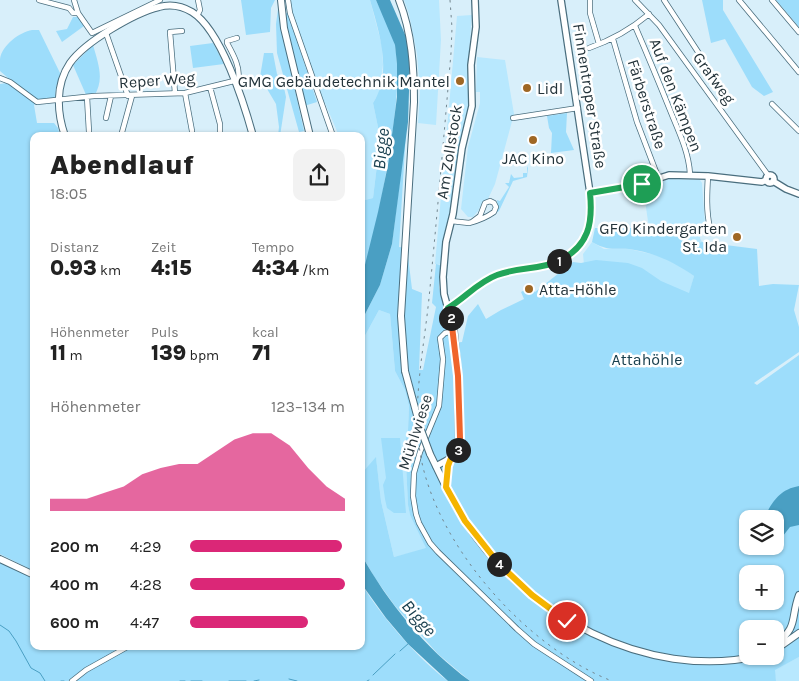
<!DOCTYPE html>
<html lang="de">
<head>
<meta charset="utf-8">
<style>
  :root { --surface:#fff; --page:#f2f2f2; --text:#222; --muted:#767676; --accent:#db2777 }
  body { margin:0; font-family:Karla,sans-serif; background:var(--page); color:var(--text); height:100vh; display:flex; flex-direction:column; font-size:19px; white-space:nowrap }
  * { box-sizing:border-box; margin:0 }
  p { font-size:16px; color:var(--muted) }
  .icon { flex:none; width:28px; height:28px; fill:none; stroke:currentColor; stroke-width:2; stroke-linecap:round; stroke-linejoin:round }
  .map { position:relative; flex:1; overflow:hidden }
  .drawer { position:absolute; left:30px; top:132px; width:335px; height:518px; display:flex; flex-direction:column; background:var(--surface); border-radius:10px; box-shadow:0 1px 4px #0004 }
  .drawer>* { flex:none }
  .fabs { position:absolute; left:739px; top:510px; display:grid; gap:10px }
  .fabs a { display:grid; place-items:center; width:45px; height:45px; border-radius:10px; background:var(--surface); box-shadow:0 1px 4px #0004; font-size:25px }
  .pin { position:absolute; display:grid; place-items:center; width:42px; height:42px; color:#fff; margin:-21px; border:2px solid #fff; border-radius:50%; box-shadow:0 1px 5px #0007 }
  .km { position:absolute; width:25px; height:25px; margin:-12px; border-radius:50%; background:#222; color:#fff; font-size:14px; line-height:25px; text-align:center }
  .round { display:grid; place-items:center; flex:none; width:52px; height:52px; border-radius:10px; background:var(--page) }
  .summary { display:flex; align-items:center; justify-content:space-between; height:85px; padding:0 20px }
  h1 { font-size:28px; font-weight:800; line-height:38px }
  .figures { display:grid; grid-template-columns:repeat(3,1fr); gap:8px; height:85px; padding:5px 20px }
  .figures div { display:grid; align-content:center }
  .figures b { font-size:21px; font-weight:800 }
  .figures small { font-size:14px; font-weight:400 }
  .figures p { font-size:14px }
  .chart { height:140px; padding:10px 20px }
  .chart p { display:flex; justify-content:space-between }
  .chart svg { width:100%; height:90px; margin-top:5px; fill:var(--accent); opacity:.7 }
  ul { padding:0 20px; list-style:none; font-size:16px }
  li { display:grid; grid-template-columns:80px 60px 1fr; align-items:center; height:38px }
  li i { height:12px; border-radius:6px; background:var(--accent) }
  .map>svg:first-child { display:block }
  .built { fill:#b8e8fe }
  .green { fill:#9dddfb; fill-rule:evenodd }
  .water { fill:#4a9fc3 }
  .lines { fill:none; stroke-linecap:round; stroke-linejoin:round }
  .stream { stroke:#4a9fc3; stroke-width:1 }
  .minor-casing { stroke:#4a6e7e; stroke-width:6 }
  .tertiary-casing { stroke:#4a6e7e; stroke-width:8 }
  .secondary-casing { stroke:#4a6e7e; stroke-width:8 }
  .minor { stroke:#fff; stroke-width:4.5 }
  .tertiary { stroke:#fff; stroke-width:5.5 }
  .secondary { stroke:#fff; stroke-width:6 }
  .rail { stroke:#73868f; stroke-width:1; stroke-dasharray:2.5 5; stroke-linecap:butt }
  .secondary-bridge-casing { stroke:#4a6e7e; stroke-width:8; stroke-linecap:butt }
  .secondary-bridge { stroke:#fff; stroke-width:6 }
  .split-1-casing { stroke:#fff; stroke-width:10 }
  .split-2-casing { stroke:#fff; stroke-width:10 }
  .split-3-casing { stroke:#fff; stroke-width:10 }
  .split-4-casing { stroke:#fff; stroke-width:10 }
  .split-5-casing { stroke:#fff; stroke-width:10 }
  .split-1 { stroke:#22a559; stroke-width:6 }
  .split-2 { stroke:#22a559; stroke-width:6 }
  .split-3 { stroke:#f0652b; stroke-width:6 }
  .split-4 { stroke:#f5b400; stroke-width:6 }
  .split-5 { stroke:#f5b400; stroke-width:6 }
  .poi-dot { fill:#9f6724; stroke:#fff; stroke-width:2 }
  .labels { text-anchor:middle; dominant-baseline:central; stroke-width:5; stroke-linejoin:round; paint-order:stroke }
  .street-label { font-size:16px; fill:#24343b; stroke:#fff }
  .poi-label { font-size:16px; fill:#24343b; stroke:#fff; text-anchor:end }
  .park-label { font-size:16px; fill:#19404f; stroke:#fff }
  .water-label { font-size:18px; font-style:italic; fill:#1a4050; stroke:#fff }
</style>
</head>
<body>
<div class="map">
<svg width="799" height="681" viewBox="0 0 799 681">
  <rect width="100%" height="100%" fill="#d8effa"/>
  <path class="built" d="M288 0H370L382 46 383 65 379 93 373 103 379 132V149L373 198 365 200 361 191V136H339L325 103 320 101 306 62Z
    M404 0H439L441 40 436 125 418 123 420 92 417 54 409 14Z
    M472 15 468 68 469 109 459 149 452 202 444 239 441 264H435L457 16Z
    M477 57 505 60 514 114 495 184 488 199 483 202 478 211 473 217H468L461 209 468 147 480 103V92H476Z
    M670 179 700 180 702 183 705 225 700 238 702 242 693 244 686 242 680 237 650 235 643 187Z
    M592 242 604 249H629L660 256 680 266 694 276 689 295 584 265 583 254Z
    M379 310 390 314 395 371 405 390 409 406 408 430 405 443 408 504 410 515 427 549 394 557 381 501 376 458 361 474V343Z
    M799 657V681H776L774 670Z"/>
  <path class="green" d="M241 0H275L271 8 270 32 246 35Z
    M370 0H376C382 14 392 30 395 45 400 76 396 106 392 136 385 185 375 234 361 281V231L364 214 361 207V191L365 200 373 198 379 149V132L373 103C393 73 379 32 370 0Z
    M702 0H723V10L773 92 764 96 752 87 725 39 711 43Z
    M776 0H799V27Z
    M279 8 281 27 304 131 299 132 277 53 276 24 278 9Z
    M285 13H288L317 102 304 106 287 28Z
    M73 17H78L84 26 62 42 56 31 67 29Z
    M32 30H39L61 75 56 87 55 100H39L34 105 37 123H54L58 128 60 136H34V571L0 554V84L7 83 8 78 0 71C0 67 0 63 0 59 2 45 20 32 32 30Z
    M213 43 224 64 193 68 190 46Z
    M93 45C98 63 105 79 94 96L87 97 73 65Z
    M264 53H273L277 74 283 83 286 97 280 136H278L279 127 276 104 260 77Z
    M567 113 566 132 574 150 551 153 552 133 549 128 547 116Z
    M406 131 399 247 407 248 412 289 422 293 419 370H423L436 307 432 303 436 264 441 265 439 287 448 323 451 343 462 342 468 316 478 304 486 319 501 310 524 299 521 292 530 287 535 292 573 262 581 263 596 260 628 263 642 268 661 281 689 293 694 276C674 262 653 252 629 249 612 248 608 251 592 242L595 228H641L650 235 680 237 686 242 693 244 702 242 757 249 759 286 773 284 799 285 794 310 799 327V352L754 383 757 385 799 355V657L775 670 776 681H470L438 654 395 606 375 578 361 554V474L376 457 381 501 394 557 426 548 410 515 408 505 405 443 408 430 409 406 405 390 395 371 390 314 379 310 361 343V322L380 285 392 244ZM748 519H775V546H748ZM748 574H775V601H748ZM748 629H775V656H748Z
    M527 166 528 168 527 177 513 181 499 211 493 215 498 209 497 200 500 201 509 187 505 183H509L511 174 514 178 523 177V173H527Z
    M381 438H400L406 513H394L387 508 385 499 383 485 386 478Z
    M0 562 34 579V646H361V583C380 615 418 659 448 681H0Z"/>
  <path class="water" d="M376 0H390L407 39 410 61 408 122 392 244 380 285 361 322V281L378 212 388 165 397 97V64L395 45Z
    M799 486V525L790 527 775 546V519H763C773 502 778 490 799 486Z
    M361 554C388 603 425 648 470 681H448L408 644 386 618 363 586 361 583Z"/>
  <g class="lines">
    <path class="stream" d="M0 625 9 631 16 641 31 668 40 673 45 681
      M400 651 409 643
      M373 675 395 654
      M289 679 297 681
      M61 681H64
      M180 681H185
      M191 681H202
      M229 681H246
      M254 681 259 680
      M367 681 369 680"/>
    <g class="minor-casing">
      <path id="minor" d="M39 0 69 8 73 13H78
        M74 0 78 13 92 33 160 0
        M288 0 290 13 333 136
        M590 0V13L599 44
        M635 0 659 25 768 175
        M664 0 702 58
        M739 0 799 72
        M772 0 799 32
        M197 16 200 10 198 0
        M635 26C648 56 660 85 672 115 680 134 689 154 690 174
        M106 33 128 96
        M613 39 637 122 658 177
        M589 48C612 40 630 30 649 14
        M0 78 10 82 37 102 94 96 185 93 238 80C241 68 233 54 227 43V41L237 38
        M210 87 220 124V136
        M175 93 170 32 182 31
        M185 93 192 131
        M87 97 89 132
        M772 104 799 131
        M106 118 111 96
        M513 118 578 108
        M121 136 132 96
        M708 176C707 193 706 211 710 228
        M451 221 469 223C477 221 487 217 494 212L496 207 494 203 490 201 485 203 480 216 472 222
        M448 308C465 298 477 283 496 275 508 270 521 270 534 268 579 260 594 237 590 193
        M454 331 445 333 440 338 443 359 439 406 420 452 414 473 413 496 416 514 419 523 430 543 438 552 517 629 534 644 591 681
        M72 681 86 670 129 646"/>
    </g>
    <g class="tertiary-casing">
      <path id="tertiary" d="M561 0 590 193 641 184 669 175 708 176 762 182 766 180
        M766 179a4 4 0 1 1 8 0a4 4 0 1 1-8 0Z
        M773 181 786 189 799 194
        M436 466C447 460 457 457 459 444L458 376 454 331 444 294 443 277 446 242 453 214 462 148 472 106 471 65 476 27 475 0
        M446 487V474L451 458"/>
    </g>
    <g class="secondary-casing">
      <path id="secondary" d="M281 0 284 28 310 136
        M399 0C412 33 414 67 414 102L401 316 405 371
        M65 136C57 113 55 85 70 63 85 42 134 13 159 7 170 4 182 6 192 12 221 30 244 103 253 136
        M430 454C441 476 451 500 465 521 526 615 645 681 759 656
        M0 559 34 575
        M775 644C799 627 790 619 799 595
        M775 650 799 633"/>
    </g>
    <use href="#minor" class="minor"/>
    <use href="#tertiary" class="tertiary"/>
    <use href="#secondary" class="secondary"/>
    <path class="rail" d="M450 0 452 28 451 53C444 135 437 217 429 298 424 348 412 403 420 452 434 544 527 648 612 681"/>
    <g class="secondary-bridge-casing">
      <path id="secondary-bridge" d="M405 371 421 430 430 454"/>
    </g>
    <use href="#secondary-bridge" class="secondary-bridge"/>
  </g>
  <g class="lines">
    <g class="split-1-casing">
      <path id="split-1" d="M559 261C589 246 593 223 590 193L642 184"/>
    </g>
    <g class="split-2-casing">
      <path id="split-2" d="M451 318 448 308C465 298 478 282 497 275 517 267 540 270 559 261"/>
    </g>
    <g class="split-3-casing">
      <path id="split-3" d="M451 318 458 376 460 438 458 450"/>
    </g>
    <g class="split-4-casing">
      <path id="split-4" d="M458 450 451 458 448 466 446 487 465 521 499 564"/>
    </g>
    <g class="split-5-casing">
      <path id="split-5" d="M499 564 532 595 567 621"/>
    </g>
    <use href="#split-1" class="split-1"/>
    <use href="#split-2" class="split-2"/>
    <use href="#split-3" class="split-3"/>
    <use href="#split-4" class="split-4"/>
    <use href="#split-5" class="split-5"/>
  </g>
  <g class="poi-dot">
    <circle cx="460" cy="81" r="5"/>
    <circle cx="527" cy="88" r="5"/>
    <circle cx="533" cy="140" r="5"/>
    <circle cx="737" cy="237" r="5"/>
    <circle cx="529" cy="289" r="5"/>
  </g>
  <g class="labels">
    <g class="street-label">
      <text transform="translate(714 78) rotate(54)">Grafweg</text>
      <text transform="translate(157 80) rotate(-4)">Reper Weg</text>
      <text transform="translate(676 95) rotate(69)">Auf den Kämpen</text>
      <text transform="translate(590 96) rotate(81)">Finnentroper Straße</text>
      <text transform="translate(647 104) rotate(72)">Färberstraße</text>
      <text transform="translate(449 152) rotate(-81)">Am Zollstock</text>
      <text transform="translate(415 432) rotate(-72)">Mühlwiese</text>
    </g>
    <g class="poi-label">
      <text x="450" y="81">GMG Gebäudetechnik Mantel</text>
      <text x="537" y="88" text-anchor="start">Lidl</text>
      <text x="533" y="158" text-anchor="middle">JAC Kino</text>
      <text x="727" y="228">GFO Kindergarten<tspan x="727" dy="18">St. Ida</tspan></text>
      <text x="539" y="289" text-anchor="start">Atta-Höhle</text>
    </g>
    <g class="park-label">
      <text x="647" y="359">Attahöhle</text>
    </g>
    <g class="water-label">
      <text transform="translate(381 149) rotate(-84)">Bigge</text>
      <text transform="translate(419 618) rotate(49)">Bigge</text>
    </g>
  </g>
</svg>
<div class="fabs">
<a><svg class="icon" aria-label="layers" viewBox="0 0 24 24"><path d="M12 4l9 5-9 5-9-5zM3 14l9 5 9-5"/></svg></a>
<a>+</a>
<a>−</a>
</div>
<div class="pin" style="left:642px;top:184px;background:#1e9e55"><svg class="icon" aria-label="arrive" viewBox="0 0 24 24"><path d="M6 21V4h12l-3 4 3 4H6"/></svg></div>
<div class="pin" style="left:567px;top:621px;background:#d93025"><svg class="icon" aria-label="check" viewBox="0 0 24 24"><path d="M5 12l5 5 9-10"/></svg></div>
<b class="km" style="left:559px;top:261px">1</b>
<b class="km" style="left:451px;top:318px">2</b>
<b class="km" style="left:458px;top:450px">3</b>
<b class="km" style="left:499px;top:564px">4</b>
<section class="drawer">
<div class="summary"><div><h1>Abendlauf</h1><p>18:05</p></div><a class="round"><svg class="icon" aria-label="share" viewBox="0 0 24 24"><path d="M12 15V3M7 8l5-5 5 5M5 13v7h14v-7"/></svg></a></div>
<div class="figures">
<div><p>Distanz</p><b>0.93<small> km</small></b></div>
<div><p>Zeit</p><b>4:15</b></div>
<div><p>Tempo</p><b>4:34<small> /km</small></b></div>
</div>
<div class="figures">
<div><p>Höhenmeter</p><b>11<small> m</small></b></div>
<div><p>Puls</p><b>139<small> bpm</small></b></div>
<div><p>kcal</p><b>71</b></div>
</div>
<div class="chart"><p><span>Höhenmeter</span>123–134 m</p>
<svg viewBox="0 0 160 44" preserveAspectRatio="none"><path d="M0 44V38L10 38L20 38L30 35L40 32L50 26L60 23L70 21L80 21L90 15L100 9L110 6L120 6L130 12L140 23L150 32L160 38V44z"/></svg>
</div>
<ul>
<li><b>200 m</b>4:29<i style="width:98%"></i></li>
<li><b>400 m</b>4:28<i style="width:100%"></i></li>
<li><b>600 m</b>4:47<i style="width:76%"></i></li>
</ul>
</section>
</div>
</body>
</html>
